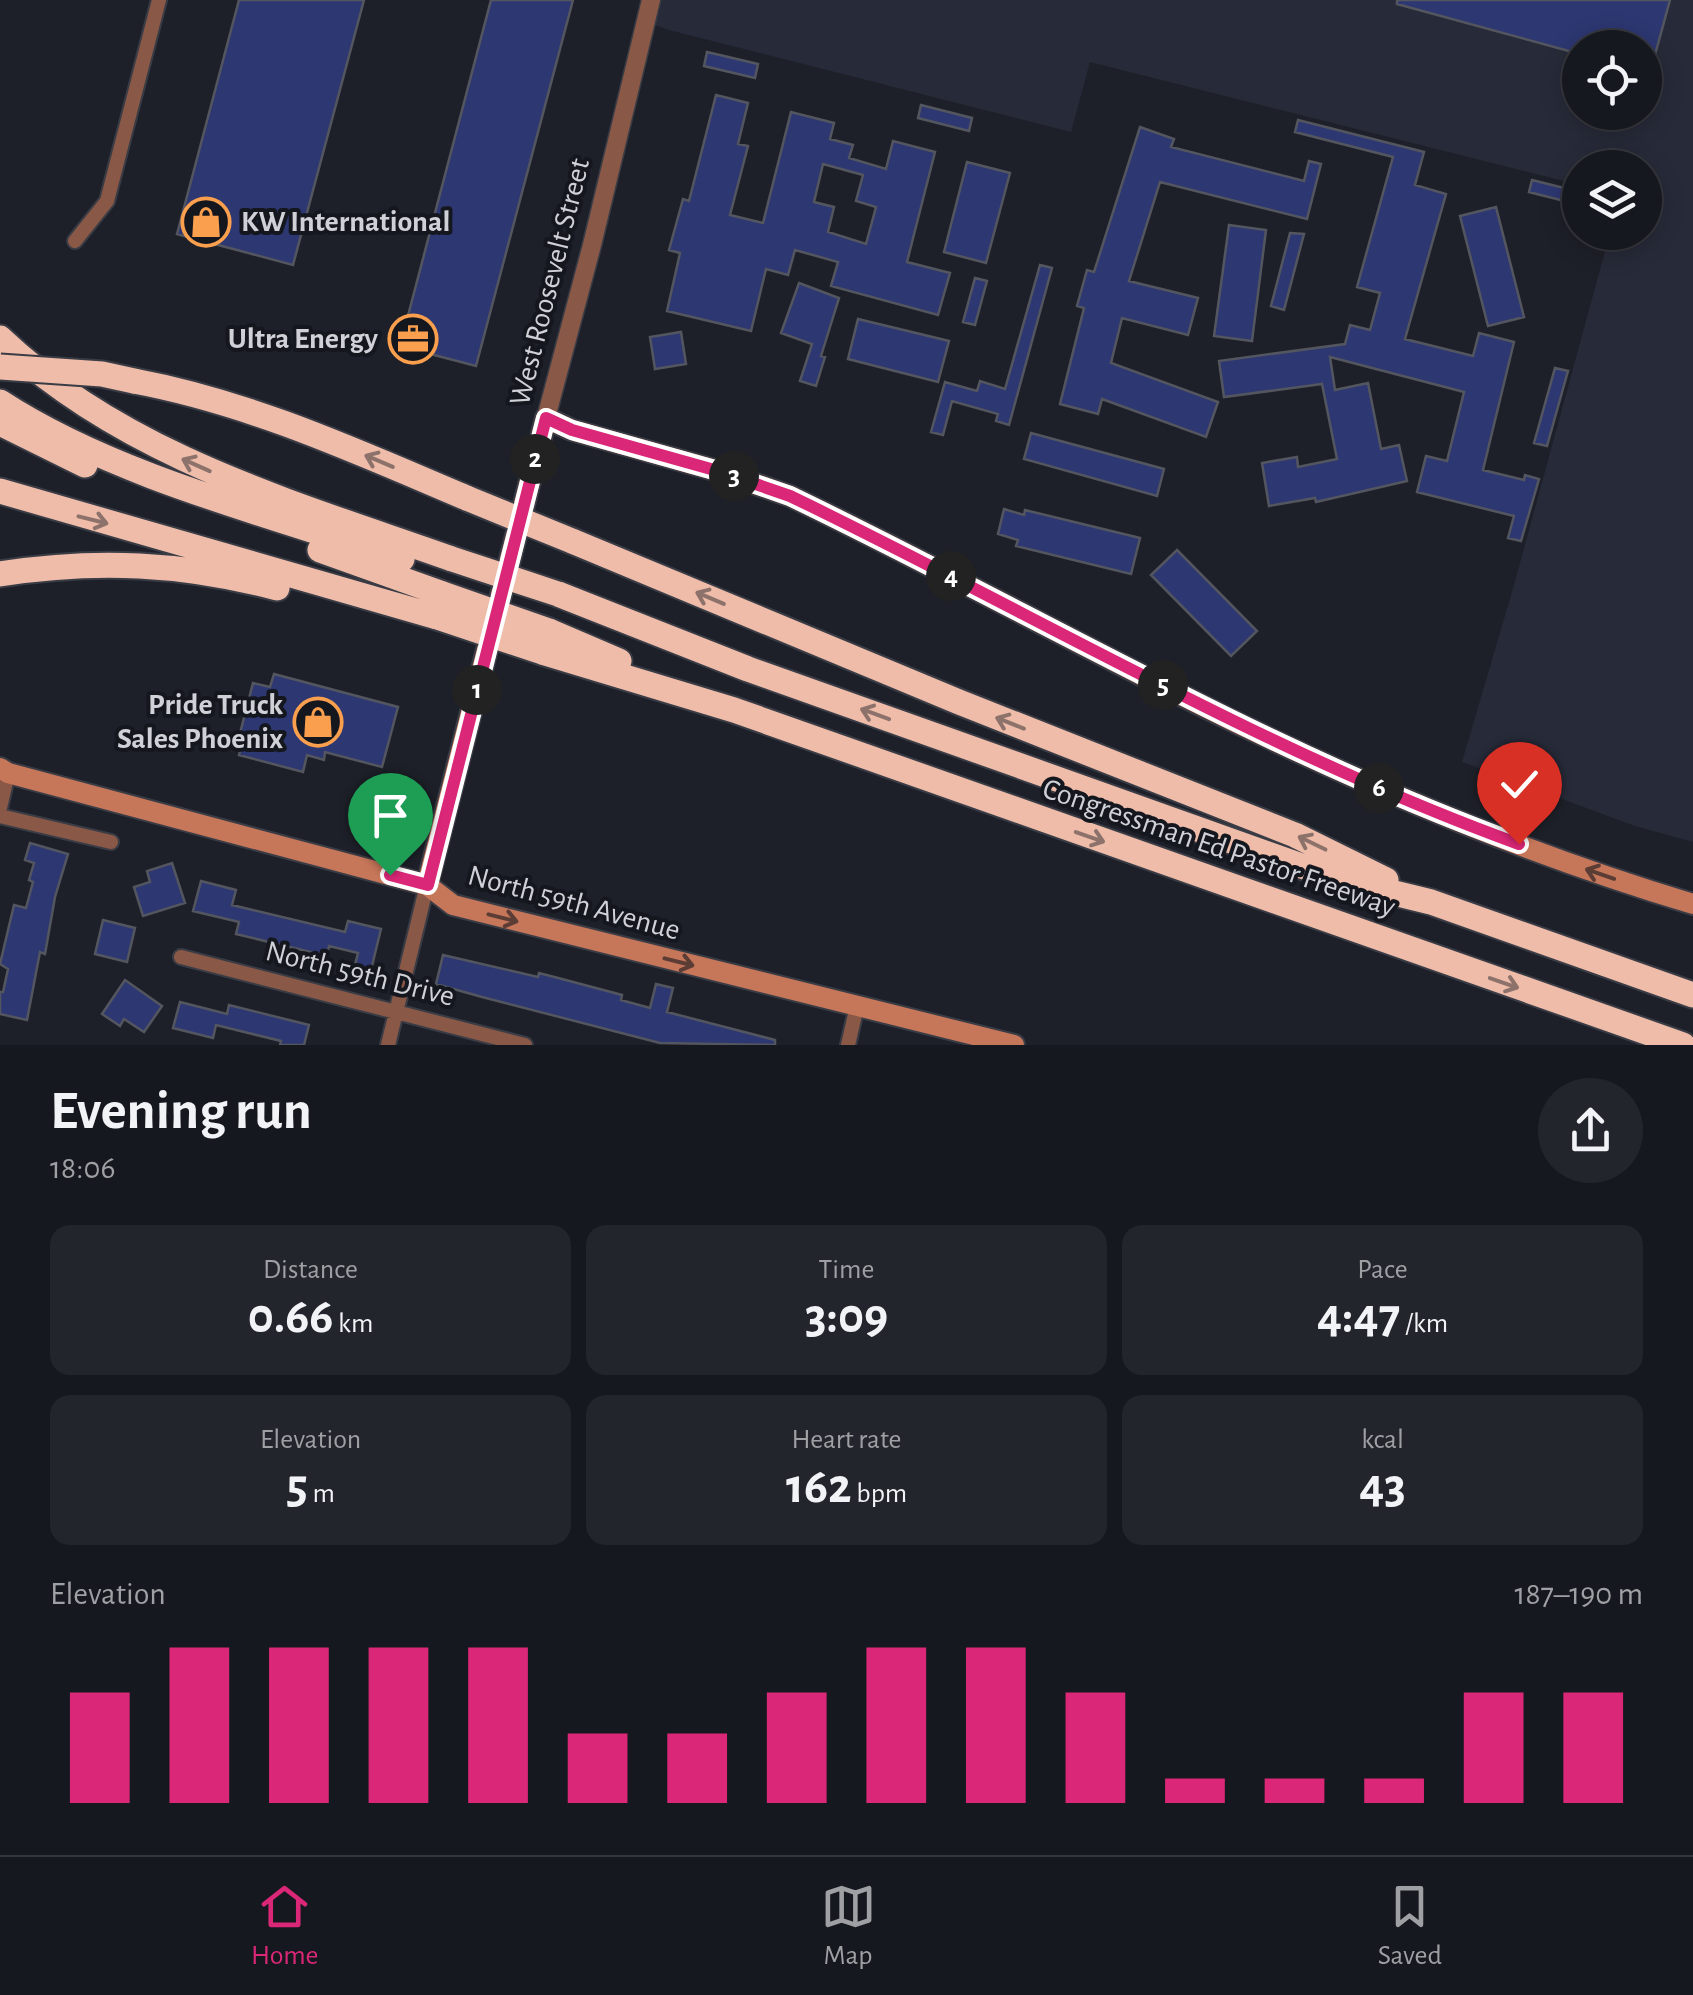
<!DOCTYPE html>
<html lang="en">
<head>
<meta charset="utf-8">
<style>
  :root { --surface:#16181f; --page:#23252c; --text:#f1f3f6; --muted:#9ea0a4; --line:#35373d; --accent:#db2777 }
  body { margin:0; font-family:"Alegreya Sans",sans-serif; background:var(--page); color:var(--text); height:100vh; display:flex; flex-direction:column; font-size:38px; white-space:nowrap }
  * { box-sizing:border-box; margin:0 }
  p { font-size:32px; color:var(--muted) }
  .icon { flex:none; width:55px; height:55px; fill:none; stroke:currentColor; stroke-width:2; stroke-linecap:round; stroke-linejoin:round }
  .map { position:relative; height:1045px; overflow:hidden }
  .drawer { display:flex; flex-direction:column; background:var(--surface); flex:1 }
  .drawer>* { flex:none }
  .controls { position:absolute; left:1562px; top:30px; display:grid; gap:20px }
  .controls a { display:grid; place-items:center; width:100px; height:100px; border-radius:50%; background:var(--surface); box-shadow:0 5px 25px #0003,0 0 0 2px var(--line); font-size:50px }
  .pin { position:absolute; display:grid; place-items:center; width:85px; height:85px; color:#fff; margin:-102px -42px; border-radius:50% 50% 50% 0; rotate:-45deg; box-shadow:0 0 10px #0007 }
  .pin .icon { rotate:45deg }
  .km { position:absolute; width:50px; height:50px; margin:-25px; border-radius:50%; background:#222; color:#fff; font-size:28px; line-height:50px; text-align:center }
  .round { display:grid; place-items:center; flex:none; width:105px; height:105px; border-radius:52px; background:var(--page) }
  .head { display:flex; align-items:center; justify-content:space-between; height:170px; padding:0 50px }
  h1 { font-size:55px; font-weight:700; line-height:75px }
  .figures { display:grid; grid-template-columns:repeat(3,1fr); gap:15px; height:170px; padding:10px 50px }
  .figures div { display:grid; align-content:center; border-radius:20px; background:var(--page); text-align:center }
  .figures b { font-size:50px; font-weight:700 }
  .figures small { font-size:28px; font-weight:400 }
  .figures p { font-size:28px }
  .chart { height:280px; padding:20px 50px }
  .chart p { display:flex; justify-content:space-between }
  .chart svg { width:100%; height:180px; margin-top:10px; stroke:var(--accent); stroke-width:6 }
  .tabs { display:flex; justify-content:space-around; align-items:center; height:140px; border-top:2px solid var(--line); background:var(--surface); font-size:28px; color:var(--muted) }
  .tabs a { display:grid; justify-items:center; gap:5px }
  .tabs .active { color:var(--accent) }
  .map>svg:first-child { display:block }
  .built { fill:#272a38; fill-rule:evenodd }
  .building { fill:#2d3771; stroke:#53555f; stroke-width:2.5; fill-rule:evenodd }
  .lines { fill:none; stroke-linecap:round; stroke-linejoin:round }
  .minor-casing { stroke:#3a3c45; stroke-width:18 }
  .tertiary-casing { stroke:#3a3c45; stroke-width:21 }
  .secondary-casing { stroke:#3a3c45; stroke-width:24 }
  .motorway-casing { stroke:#3a3c45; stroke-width:29 }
  .minor { stroke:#8a5846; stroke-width:14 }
  .tertiary { stroke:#8a5846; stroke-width:18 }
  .secondary { stroke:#c67659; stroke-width:20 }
  .motorway { stroke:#efbca9; stroke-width:25 }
  .motorway-bridge-casing { stroke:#3a3c45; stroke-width:29; stroke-linecap:butt }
  .motorway-bridge { stroke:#efbca9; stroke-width:25 }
  .oneway { stroke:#8d726b }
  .oneway2 { stroke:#5c3d36 }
  .route-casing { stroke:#fff; stroke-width:20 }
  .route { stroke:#db2777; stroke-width:12 }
  .labels { text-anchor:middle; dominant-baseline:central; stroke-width:8; stroke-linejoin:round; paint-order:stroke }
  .poi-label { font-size:30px; font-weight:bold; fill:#cfd1d7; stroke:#15171f; text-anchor:end }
  .street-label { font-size:30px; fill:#cfd1d7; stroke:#15171f }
</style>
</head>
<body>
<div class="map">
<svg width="1693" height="1045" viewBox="0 0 1693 1045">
  <rect width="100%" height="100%" fill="#1e2029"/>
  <path class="built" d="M662 0H1693V842L1635 826 1462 762 1514 585 1610 233 1645 232V168H1580V185L1090 62 1071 132 669 30 655 25ZM1580 48H1645V112H1580Z"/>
  <path class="building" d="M239 0H364L293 265 177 234Z
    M491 0H573L476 366 400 346Z
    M1397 0H1670L1649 77H1645V48H1580V54L1397 4Z
    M707 52 758 64 755 78 704 66Z
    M716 95 748 103 738 144 748 146 730 215 763 223 791 112 834 123 830 139 853 145 849 158 886 169 893 141 935 152 907 262 950 273 938 315 831 286 838 262 795 250 788 275 766 269 751 331 667 311 680 253 669 250 683 199 689 201ZM823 164 863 175 856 201 876 207 866 244 828 232 834 207 814 202Z
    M921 105 972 118 969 131 918 118Z
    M1298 120 1424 152 1415 185 1446 194 1405 339 1473 356 1479 333 1514 342 1483 470 1524 480 1525 475 1539 479 1521 541 1508 538 1514 516 1417 492 1426 456 1447 461 1464 392 1330 357 1335 390 1368 383 1381 449 1399 445 1407 481 1316 502 1315 498 1269 506 1262 463 1297 457 1298 467 1337 459 1322 384 1224 397 1219 361 1345 344 1350 325 1370 330 1380 293 1357 287 1393 157 1295 132Z
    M1140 127 1174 139 1171 147 1304 181 1309 161 1321 164 1307 219 1160 182 1129 281 1198 298 1188 335 1122 318 1111 363 1218 402 1206 437 1102 399 1098 414 1060 404 1084 308 1077 306 1087 270 1094 272Z
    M967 162 1010 173 986 263 944 252Z
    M1532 180 1580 192V205L1529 192Z
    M1496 207 1524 317 1488 326 1460 216Z
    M1229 225 1266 230 1252 341 1214 336Z
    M1290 233 1304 234 1284 310 1271 306Z
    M1040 265 1052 268 1009 425 996 421 998 414 952 401 943 435 931 432 945 382 977 391 980 381 1005 389Z
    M975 278 987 281 975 325 963 322Z
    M799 283 839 298 821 356 825 357 816 386 800 381 812 344 781 333Z
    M858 319 949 341 938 382 848 359Z
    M681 332 686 364 655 369 650 337Z
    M1555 368 1568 371 1547 446 1534 443Z
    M1031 433 1164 469 1157 496 1024 459Z
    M1004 509 1024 515 1025 510 1140 538 1131 574 1016 546 1018 540 998 534Z
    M1177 550 1257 631 1231 656 1151 575Z
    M274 674 398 707 382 767 325 752 324 760 307 755 303 772 239 755 244 738 239 737 253 683 270 687Z
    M30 843 68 854 55 897 45 954 40 952 27 1020 0 1014V992H3L8 969 0 964 14 905 26 908 33 882 29 880 34 863 25 860Z
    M172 863 185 903 143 916 134 887 150 882 147 871Z
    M201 881 236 890 232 905 345 932 348 921 381 929 371 970 355 965 358 953 329 946 327 956 236 934 239 922 193 911Z
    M103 920 135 928 127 962 95 954Z
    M443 955 538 977 539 973 562 979 622 995 621 1000 650 1008 656 984 673 988 667 1012 775 1040V1045L660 1043 482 997 436 984Z
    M125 980 162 1006 144 1032 124 1019 120 1026 102 1014Z
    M180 1002 227 1014 229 1005 309 1025 304 1045H280L281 1041 216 1025 213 1038 173 1028Z"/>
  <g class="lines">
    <g class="minor-casing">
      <path id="minor" d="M75 241 107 201 159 0
        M0 808 8 773
        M0 816 111 842
        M181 957 525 1045
        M388 1045 427 885
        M848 1045 857 1006"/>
    </g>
    <g class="tertiary-casing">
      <path id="tertiary" d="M546 418 592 245 651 0"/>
    </g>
    <g class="secondary-casing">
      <path id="secondary" d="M0 768 8 773 427 885 453 905 1014 1045
        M427 885 546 418 572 430 718 471 790 496C938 567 1082 647 1229 719 1379 792 1533 856 1693 904"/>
    </g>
    <g class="motorway-casing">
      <path id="motorway" d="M0 338C124 456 294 503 452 559
        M134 381C252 403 360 453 469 499
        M0 402C113 476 274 516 402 559
        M0 423 85 465
        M0 491 437 617
        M572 541 959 702 1295 835 1386 880
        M320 550 443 594
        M0 574C96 559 183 563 277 588
        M558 594 748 669 1341 880 1431 902 1693 995
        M549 631 619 661
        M542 652 734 710 1683 1045"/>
    </g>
    <use href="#minor" class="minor"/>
    <use href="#tertiary" class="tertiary"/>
    <use href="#secondary" class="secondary"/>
    <use href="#motorway" class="motorway"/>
    <g class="motorway-bridge-casing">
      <path id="motorway-bridge" d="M0 367 102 374 134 381
        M469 499 572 541
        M452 559 558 594
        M443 594 549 631
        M437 617 542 652"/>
    </g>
    <use href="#motorway-bridge" class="motorway-bridge"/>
  </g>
  <defs><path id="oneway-shaft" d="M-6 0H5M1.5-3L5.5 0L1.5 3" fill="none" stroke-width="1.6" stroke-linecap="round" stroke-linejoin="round" transform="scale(2.5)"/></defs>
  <g class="oneway">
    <use href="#oneway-shaft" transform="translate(379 461) rotate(-157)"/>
    <use href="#oneway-shaft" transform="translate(196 465) rotate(-156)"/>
    <use href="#oneway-shaft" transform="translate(93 520) rotate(14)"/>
    <use href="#oneway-shaft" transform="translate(710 598) rotate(-157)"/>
    <use href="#oneway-shaft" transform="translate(875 714) rotate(-160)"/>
    <use href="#oneway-shaft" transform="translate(1010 723) rotate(-158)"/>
    <use href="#oneway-shaft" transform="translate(1090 837) rotate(19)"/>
    <use href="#oneway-shaft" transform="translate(1312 843) rotate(-154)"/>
    <use href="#oneway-shaft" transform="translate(1504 983) rotate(19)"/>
  </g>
  <g class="oneway2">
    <use href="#oneway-shaft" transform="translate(1600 874) rotate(-161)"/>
    <use href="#oneway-shaft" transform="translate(503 918) rotate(14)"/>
    <use href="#oneway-shaft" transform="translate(679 962) rotate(14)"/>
  </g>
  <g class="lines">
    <g class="route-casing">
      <path id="route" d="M390 875 428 885 546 418 572 430 718 471 790 496C1033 613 1265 752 1519 844"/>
    </g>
    <use href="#route" class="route"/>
  </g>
  <defs>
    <g id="shop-ring" transform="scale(2.5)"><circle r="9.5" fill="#15171f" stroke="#fa9f4e" stroke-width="1.5"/><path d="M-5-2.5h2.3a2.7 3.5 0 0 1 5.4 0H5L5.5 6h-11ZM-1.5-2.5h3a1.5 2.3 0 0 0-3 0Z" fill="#fa9f4e"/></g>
    <g id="office-ring" transform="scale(2.5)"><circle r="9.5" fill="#15171f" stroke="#fa9f4e" stroke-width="1.5"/><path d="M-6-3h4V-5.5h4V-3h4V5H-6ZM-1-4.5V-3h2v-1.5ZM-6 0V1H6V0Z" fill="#fa9f4e"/></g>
  </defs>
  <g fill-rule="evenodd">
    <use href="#shop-ring" x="206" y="222"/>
    <use href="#office-ring" x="413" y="339"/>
    <use href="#shop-ring" x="318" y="722"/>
  </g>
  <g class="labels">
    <g class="poi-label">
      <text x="241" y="222" text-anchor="start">KW International</text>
      <text x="378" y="339">Ultra Energy</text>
      <text x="283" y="705">Pride Truck<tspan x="283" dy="34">Sales Phoenix</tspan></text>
    </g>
    <g class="street-label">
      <text transform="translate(550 282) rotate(-76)">West Roosevelt Street</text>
      <text transform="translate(1219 848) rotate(19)">Congressman Ed Pastor Freeway</text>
      <text transform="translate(574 903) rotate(15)">North 59th Avenue</text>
      <text transform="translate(360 974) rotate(14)">North 59th Drive</text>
    </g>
  </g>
</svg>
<div class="controls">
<a><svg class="icon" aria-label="locate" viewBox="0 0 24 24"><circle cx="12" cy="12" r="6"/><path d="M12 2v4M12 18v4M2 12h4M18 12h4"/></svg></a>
<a><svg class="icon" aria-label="layers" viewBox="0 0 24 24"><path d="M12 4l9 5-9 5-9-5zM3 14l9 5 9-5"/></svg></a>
</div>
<div class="pin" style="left:390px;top:875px;background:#1e9e55"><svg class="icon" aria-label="arrive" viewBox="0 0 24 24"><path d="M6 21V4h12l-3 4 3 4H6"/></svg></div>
<div class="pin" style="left:1519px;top:844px;background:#d93025"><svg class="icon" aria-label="check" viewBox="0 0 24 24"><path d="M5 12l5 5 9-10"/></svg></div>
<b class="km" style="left:477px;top:690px">1</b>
<b class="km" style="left:535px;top:459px">2</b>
<b class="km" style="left:734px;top:476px">3</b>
<b class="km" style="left:951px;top:576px">4</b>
<b class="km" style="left:1163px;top:685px">5</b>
<b class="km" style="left:1379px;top:788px">6</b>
</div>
<section class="drawer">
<div class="head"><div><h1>Evening run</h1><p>18:06</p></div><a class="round"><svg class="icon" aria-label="share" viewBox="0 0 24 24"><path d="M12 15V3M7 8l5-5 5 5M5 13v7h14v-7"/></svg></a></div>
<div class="figures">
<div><p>Distance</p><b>0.66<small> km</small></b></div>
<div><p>Time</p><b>3:09</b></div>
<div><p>Pace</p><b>4:47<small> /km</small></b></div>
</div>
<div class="figures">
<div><p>Elevation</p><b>5<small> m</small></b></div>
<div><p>Heart rate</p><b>162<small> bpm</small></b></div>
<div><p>kcal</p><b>43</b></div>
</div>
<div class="chart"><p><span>Elevation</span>187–190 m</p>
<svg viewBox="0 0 160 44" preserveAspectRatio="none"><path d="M5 44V17M15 44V6M25 44V6M35 44V6M45 44V6M55 44V27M65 44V27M75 44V17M85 44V6M95 44V6M105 44V17M115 44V38M125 44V38M135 44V38M145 44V17M155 44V17"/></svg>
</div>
</section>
<nav class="tabs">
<a class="active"><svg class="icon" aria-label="home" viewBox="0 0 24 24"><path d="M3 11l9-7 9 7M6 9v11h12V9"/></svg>Home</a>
<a><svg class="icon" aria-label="map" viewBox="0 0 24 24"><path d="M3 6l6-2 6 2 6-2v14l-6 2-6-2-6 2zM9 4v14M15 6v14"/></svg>Map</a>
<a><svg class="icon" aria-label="saved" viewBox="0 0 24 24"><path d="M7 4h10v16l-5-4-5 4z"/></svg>Saved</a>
</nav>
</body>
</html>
